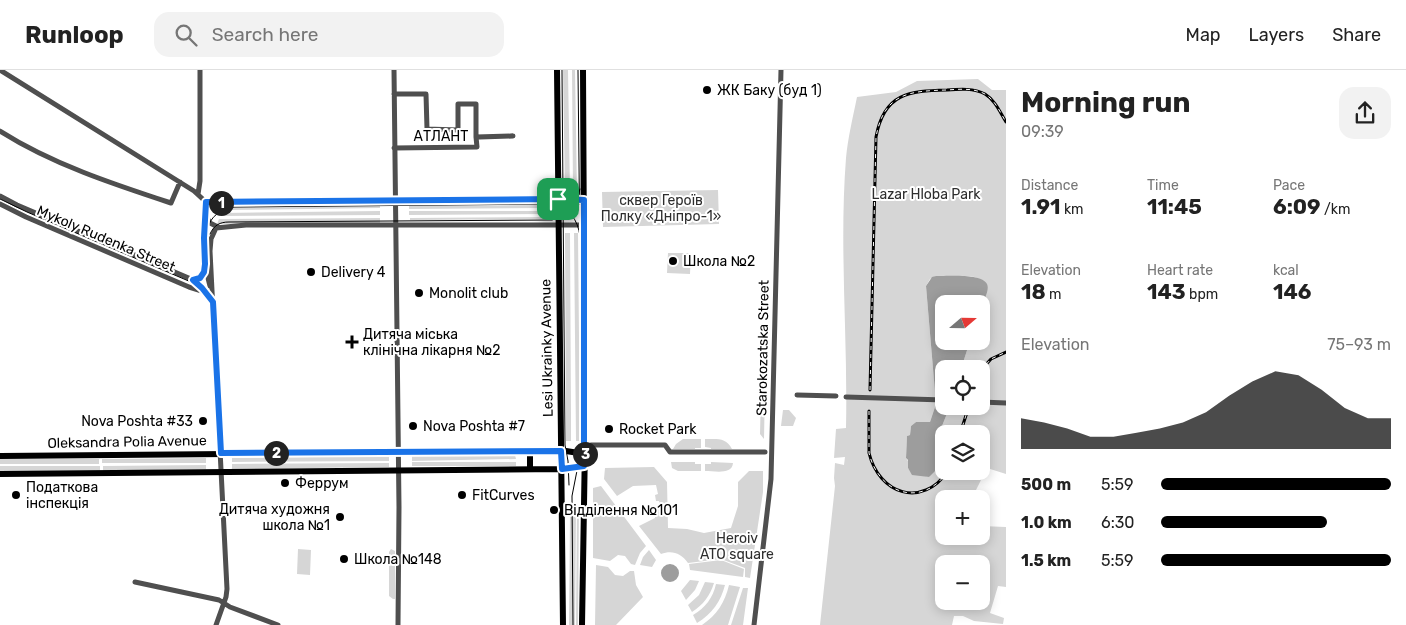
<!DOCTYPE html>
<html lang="en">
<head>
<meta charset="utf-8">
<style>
  :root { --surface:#fff; --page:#f2f2f2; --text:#222; --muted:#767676; --line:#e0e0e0; --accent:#000 }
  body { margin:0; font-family:Rubik,sans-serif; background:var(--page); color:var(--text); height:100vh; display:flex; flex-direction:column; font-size:19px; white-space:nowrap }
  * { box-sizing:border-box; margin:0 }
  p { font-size:16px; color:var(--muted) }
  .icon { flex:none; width:28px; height:28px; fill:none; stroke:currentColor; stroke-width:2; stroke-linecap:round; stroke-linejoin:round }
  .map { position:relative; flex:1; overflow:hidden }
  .sheet { display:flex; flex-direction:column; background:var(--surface); width:400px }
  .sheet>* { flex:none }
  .needle { width:32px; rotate:70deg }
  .fabs { position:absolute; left:935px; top:225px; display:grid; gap:10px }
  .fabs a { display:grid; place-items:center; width:55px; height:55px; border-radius:10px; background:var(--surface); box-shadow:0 2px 12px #0003; font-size:25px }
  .pin { position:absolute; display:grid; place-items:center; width:42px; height:42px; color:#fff; margin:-21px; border-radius:10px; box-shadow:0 2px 8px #0006 }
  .km { position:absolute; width:25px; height:25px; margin:-12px; border-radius:50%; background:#222; color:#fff; font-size:14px; line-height:25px; text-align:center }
  .round { display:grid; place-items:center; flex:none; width:52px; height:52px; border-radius:15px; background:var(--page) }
  .summary { display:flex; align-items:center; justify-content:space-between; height:85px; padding:0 15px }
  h1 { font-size:28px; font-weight:700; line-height:38px }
  .metrics { display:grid; grid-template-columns:repeat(3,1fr); gap:8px; height:85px; padding:5px 15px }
  .metrics div { display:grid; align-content:center }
  .metrics b { font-size:21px; font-weight:700 }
  .metrics small { font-size:14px; font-weight:400 }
  .metrics p { font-size:14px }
  .chart { height:140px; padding:10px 15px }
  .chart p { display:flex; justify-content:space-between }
  .chart svg { width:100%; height:90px; margin-top:5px; fill:var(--accent); opacity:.7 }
  ul { padding:0 15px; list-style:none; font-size:16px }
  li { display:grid; grid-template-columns:80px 60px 1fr; align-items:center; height:38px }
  li i { height:12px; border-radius:6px; background:var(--accent) }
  header { display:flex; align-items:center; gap:30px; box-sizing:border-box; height:70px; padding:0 25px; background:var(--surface); border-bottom:1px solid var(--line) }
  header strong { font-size:24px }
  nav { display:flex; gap:28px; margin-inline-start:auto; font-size:18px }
  .search { width:350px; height:45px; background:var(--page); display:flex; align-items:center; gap:12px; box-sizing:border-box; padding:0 18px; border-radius:15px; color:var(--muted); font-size:19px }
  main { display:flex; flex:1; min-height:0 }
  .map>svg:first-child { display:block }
  .green { fill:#d6d6d6; fill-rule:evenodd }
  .water { fill:#9d9d9d }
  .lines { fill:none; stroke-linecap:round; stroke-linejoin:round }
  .minor { stroke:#4f4f4f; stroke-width:5 }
  .major { stroke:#000; stroke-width:6 }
  .tram { stroke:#000; stroke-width:1 }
  .rail-casing { stroke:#000; stroke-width:3 }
  .rail { stroke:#fff; stroke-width:1; stroke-dasharray:4; stroke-linecap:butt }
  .route-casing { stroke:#fff; stroke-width:10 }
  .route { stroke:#1a73e8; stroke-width:6 }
  .poi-dot { fill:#000; stroke:#fff; stroke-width:2 }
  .labels { text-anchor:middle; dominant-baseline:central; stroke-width:4; stroke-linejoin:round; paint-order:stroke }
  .poi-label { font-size:14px; fill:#000; stroke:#fff; text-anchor:start }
  .street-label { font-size:14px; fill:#000; stroke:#fff }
  .park-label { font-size:14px; fill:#2d2d2d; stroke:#fff }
</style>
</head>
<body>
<header>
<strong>Runloop</strong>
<div class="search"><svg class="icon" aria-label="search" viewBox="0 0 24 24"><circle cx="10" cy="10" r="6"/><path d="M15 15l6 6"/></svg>Search here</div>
<nav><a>Map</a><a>Layers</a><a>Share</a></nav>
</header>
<main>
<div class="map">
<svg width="1006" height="555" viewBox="0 0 1006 555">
  <rect width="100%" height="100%" fill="#fff"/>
  <path class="green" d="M563 0H568L570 122H565Z
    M572 0H575L577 122H573Z
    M978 9 992 20H1006V404L987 398 975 422H971L969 429H944V466H981V456L1006 457V517L998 516 990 543 1004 548 1003 554 974 551 963 546H954L952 555H820L835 416 834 408 835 393 844 395 845 387 834 388 836 359 846 358C848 268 839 178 846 88 848 67 853 47 857 27L896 22 917 11ZM936 206H971L980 209 987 219 981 237V271H970L961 299H981V336H950L942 356 939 390 929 407 911 402 908 398V391L906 388 907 366 910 365 911 356 916 352H930L936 334 926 216 930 209ZM944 364H981V401H944ZM944 494H981V531H944Z
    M718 120 719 154 603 157 602 122Z
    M380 133V138L230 140 218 135Z
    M545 135V138L409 139V136Z
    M380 141V145L221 146 224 143Z
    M409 141H545V144L409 145Z
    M545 147V149L410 150V148Z
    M380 148V153L217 154 219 149Z
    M565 163H570L571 345V371H566Z
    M574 163H578L580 371H576Z
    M668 183H691L690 204 667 203Z
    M765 316 764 369 760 364 761 321Z
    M783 340H789L796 348 793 356H781Z
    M683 369H701V378H695V379H673L676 374Z
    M705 369C717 369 726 367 732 379H711V378L705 377Z
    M515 385 516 389 412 391V386Z
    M389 386V391L232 392V388Z
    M206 388V393H102V389Z
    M0 389H99V394H0Z
    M516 392V396H412V392Z
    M671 392H695V394H701V401H678L672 398Z
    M711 392 733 393C732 405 715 401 705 401V394H711Z
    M389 393V397L232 399V394Z
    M206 395V399L103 401V396Z
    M0 396H100V401H0Z
    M654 397 667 412 668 458 687 459 704 463 731 458 738 436V412L749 401H763V422L750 508 745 507V498L721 489 688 493C681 483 672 480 661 484L639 456 655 448V445L657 444 656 439 660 436 659 431H656L655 425 658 424 656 415 633 416 617 426 604 409 605 398Z
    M601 416 646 476 640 483 635 495 631 494 625 486 618 485 610 491 593 488V418Z
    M577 438H579L578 555H576Z
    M570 443H576L575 555H569Z
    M298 479 311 480 310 505 297 504Z
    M391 479 395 481V529H393L389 526V482Z
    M649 480 656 490 652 497 640 495 643 487Z
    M721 490 744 499 743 507 690 500 689 494Z
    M596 495 608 497 615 505 623 506 630 501H634L636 515 643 527 616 555H595Z
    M690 510 699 511 695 520 686 530 681 521Z
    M705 512 714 513C710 526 703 535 692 542L688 535 699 525Z
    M716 514 725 515C721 531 712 544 697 553L693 545C705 538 713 528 716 514Z
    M729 515 740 517 728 555H702C717 545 725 532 729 515Z
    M743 518H748L743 555H731Z"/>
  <path class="water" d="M936 206C947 206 982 203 987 214 990 220 983 232 981 237V234H944V271H970L961 299H944V336H950L942 356 939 390 935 394V401L929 407 912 405 908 398V390L906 388 907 366 910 365 911 356 916 352H930L936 334 926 216 932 207Z
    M661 503a9 9 0 1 1 18 0a9 9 0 1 1-18 0Z"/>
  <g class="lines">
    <path class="minor" d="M0 0 194 121 206 132 584 130
      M394 0 399 437 398 555
      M394 24H426L427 59 458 60V34H476V67L513 66 480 67
      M0 61C52 94 113 114 171 133L180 112
      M394 78 477 77 476 67
      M198 124 200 111V0
      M0 126 17 135 191 209H197L203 205 205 194
      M206 132C204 161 202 188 210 216
      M0 134 26 147 189 217 205 222
      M206 146 210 153 218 157
      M193 210 202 218 213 232
      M797 325 836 326
      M846 327 944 330
      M981 332 1006 333
      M591 375H665L670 382H765
      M135 512 219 530 230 537 278 555
      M216 555 226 527 227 519 210 181 211 169 216 158 246 155H584
      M754 555 771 409 781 0"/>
    <path class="major" d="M557 0 563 555
      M0 386 566 381 585 384
      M530 399V381
      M0 404 562 399 584 396
      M582 555 585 375 583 0"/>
    <path class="tram" d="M562 0 565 375 568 391 569 415
      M0 129 27 142 191 212 200 210 205 204C211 178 194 145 234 137L552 134C569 137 578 150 580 166
      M210 164C214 155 220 152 229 152L552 150C568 146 577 134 580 119
      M573 555 572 426 582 375 578 0"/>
    <g class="rail-casing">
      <path id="rail" d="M981 300 991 289 1006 282
        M870 320 876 67C884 23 909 21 947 20 960 19 974 18 985 24 995 30 1000 42 1006 52
        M869 341V383C879 424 922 439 948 401
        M960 364 969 336"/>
    </g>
    <use href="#rail" class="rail"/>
  </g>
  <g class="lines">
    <g class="route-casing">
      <path id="route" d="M558 129 584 130V396L562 399 561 381 221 383 213 232 202 218 193 210 200 208 204 202 205 194 204 168 206 132Z"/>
    </g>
    <use href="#route" class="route"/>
  </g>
  <g class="poi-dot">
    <circle cx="707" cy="20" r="5"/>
    <circle cx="673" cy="191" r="5"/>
    <circle cx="311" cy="202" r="5"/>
    <circle cx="419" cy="223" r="5"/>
    <path d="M349.5 264.5h5v5h5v5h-5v5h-5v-5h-5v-5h5z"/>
    <circle cx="203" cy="351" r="5"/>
    <circle cx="413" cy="356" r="5"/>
    <circle cx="609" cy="359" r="5"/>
    <circle cx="285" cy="413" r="5"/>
    <circle cx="16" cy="425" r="5"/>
    <circle cx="462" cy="425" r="5"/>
    <circle cx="554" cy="440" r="5"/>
    <circle cx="340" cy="447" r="5"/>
    <circle cx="344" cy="489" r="5"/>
  </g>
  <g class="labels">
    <g class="poi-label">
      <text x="717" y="20">ЖК Баку (буд 1)</text>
      <text x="683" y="191">Школа №2</text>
      <text x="321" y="202">Delivery 4</text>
      <text x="429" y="223">Monolit club</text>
      <text x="363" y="264">Дитяча міська<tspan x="363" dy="16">клінічна лікарня №2</tspan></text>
      <text x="193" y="351" text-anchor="end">Nova Poshta #33</text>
      <text x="423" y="356">Nova Poshta #7</text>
      <text x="619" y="359">Rocket Park</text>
      <text x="295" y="413">Феррум</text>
      <text x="26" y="417">Податкова<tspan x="26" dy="16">інспекція</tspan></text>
      <text x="472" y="425">FitCurves</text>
      <text x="330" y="439" text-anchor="end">Дитяча художня<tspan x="330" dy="16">школа №1</tspan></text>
      <text x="564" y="440">Відділення №101</text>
      <text x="354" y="489">Школа №148</text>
    </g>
    <g class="street-label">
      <text x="441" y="66">АТЛАНТ</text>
      <text transform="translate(106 169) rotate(23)">Mykoly Rudenka Street</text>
      <text transform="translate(547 278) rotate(-91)">Lesi Ukrainky Avenue</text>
      <text transform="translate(763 278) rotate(-89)">Starokozatska Street</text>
      <text transform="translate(127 372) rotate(-1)">Oleksandra Polia Avenue</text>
    </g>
    <g class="park-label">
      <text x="926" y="124">Lazar Hloba Park</text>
      <text x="661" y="130">сквер Героїв<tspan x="661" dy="16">Полку «Дніпро-1»</tspan></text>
      <text x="737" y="468">Heroiv<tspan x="737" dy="16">ATO square</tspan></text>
    </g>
  </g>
</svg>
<div class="fabs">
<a><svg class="needle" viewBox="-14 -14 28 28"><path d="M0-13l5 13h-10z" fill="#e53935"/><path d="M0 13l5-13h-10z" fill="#767676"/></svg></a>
<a><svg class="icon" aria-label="locate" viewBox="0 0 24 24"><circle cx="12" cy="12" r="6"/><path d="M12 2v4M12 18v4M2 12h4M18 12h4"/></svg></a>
<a><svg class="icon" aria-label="layers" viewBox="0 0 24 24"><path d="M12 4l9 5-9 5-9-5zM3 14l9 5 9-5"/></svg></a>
<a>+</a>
<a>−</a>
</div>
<div class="pin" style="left:558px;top:129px;background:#1e9e55"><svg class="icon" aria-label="arrive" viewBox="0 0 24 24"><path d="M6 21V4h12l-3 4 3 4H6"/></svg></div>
<b class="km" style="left:221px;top:133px">1</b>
<b class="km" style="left:276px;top:383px">2</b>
<b class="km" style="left:585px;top:384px">3</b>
</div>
<section class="sheet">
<div class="summary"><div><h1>Morning run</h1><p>09:39</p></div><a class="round"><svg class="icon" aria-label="share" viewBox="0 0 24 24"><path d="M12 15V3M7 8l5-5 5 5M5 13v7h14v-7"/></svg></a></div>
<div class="metrics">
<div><p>Distance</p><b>1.91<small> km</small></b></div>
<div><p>Time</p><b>11:45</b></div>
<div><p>Pace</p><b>6:09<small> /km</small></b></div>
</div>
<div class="metrics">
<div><p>Elevation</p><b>18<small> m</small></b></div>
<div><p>Heart rate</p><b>143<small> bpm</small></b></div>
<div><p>kcal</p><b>146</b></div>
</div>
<div class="chart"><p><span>Elevation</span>75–93 m</p>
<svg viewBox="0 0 160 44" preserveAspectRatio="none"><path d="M0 44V29L10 31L20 34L30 38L40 38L50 36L60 34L70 31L80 26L90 18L100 11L110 6L120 8L130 15L140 24L150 29L160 29V44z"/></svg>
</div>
<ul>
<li><b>500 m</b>5:59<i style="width:100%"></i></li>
<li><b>1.0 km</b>6:30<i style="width:72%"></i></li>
<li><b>1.5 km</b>5:59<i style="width:100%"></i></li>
</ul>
</section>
</main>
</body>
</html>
